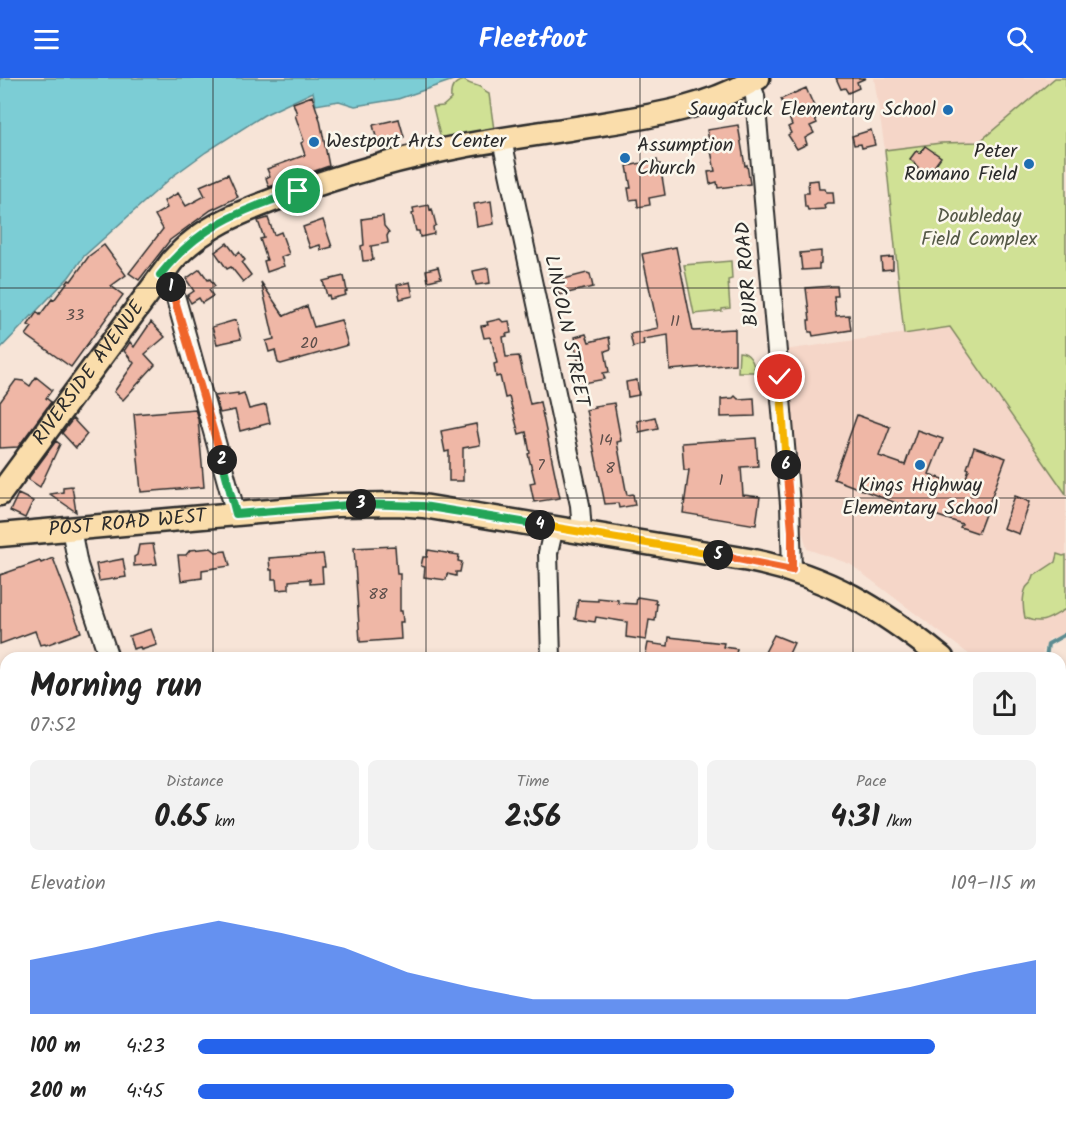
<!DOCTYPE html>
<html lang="en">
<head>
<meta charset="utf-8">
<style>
  :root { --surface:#fff; --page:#f2f2f2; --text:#222; --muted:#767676; --accent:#2563eb }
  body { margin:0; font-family:Kalam,sans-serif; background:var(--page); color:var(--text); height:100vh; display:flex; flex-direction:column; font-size:22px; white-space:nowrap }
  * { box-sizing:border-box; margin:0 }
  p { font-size:20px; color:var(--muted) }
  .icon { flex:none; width:33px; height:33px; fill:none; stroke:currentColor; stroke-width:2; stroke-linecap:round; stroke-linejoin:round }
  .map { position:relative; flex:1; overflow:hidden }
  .side { position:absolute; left:0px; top:574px; width:1066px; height:476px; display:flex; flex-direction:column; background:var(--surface); border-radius:18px 18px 0 0; box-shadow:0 3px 9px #0003 }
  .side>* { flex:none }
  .pin { position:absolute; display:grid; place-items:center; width:51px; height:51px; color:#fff; margin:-26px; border:3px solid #fff; border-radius:50%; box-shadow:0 2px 6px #0007 }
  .km { position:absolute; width:30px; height:30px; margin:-15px; border-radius:50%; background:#222; color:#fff; font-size:16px; line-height:30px; text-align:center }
  .round { display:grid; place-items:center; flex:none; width:63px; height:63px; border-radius:9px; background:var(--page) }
  .overview { display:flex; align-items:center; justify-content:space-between; height:102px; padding:0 30px }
  h1 { font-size:33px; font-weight:800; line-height:45px }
  .stats { display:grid; grid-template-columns:repeat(3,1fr); gap:9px; height:102px; padding:6px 30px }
  .stats div { display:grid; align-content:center; border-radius:9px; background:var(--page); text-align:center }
  .stats b { font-size:30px; font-weight:800 }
  .stats small { font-size:16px; font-weight:400 }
  .stats p { font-size:16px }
  .chart { height:168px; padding:12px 30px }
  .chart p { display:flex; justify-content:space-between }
  .chart svg { width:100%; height:108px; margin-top:6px; fill:var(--accent); opacity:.7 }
  ul { padding:0 30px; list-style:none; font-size:20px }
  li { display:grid; grid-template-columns:96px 72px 1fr; align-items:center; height:45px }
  li i { height:15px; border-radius:8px; background:var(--accent) }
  header { display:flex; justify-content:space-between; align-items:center; height:78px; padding:0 30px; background:var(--accent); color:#fff; font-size:27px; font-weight:800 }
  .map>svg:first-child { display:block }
  .built { fill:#f5d6c8 }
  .green { fill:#d0e195; stroke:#7e8660; stroke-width:1.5 }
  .water { fill:#7ccdd5; stroke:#5c8c91; stroke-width:1.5 }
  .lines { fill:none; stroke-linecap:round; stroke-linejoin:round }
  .stream { stroke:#5c8c91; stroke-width:4 }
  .building { fill:#efb7a6; stroke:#2b2b2b; stroke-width:1.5 }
  .minor-casing { stroke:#2b2b2b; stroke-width:22 }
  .major-casing { stroke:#2b2b2b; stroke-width:27 }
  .minor { stroke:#fbf7ec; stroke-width:18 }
  .major { stroke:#faddab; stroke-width:22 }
  .split-1-casing { stroke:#fff; stroke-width:12 }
  .split-2-casing { stroke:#fff; stroke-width:12 }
  .split-3-casing { stroke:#fff; stroke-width:12 }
  .split-4-casing { stroke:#fff; stroke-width:12 }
  .split-5-casing { stroke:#fff; stroke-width:12 }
  .split-6-casing { stroke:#fff; stroke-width:12 }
  .split-7-casing { stroke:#fff; stroke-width:12 }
  .split-1 { stroke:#22a559; stroke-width:8 }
  .split-2 { stroke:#f0652b; stroke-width:8 }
  .split-3 { stroke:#22a559; stroke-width:8 }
  .split-4 { stroke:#22a559; stroke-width:8 }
  .split-5 { stroke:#f5b400; stroke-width:8 }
  .split-6 { stroke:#f0652b; stroke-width:8 }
  .split-7 { stroke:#f5b400; stroke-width:8 }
  .grid { fill:none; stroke:#2b2b2b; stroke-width:1.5; stroke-opacity:0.55 }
  .poi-dot { fill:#1f6fb2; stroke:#fbf7ec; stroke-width:2 }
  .labels { text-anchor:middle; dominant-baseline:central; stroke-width:5; stroke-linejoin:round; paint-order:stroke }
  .number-label { font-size:16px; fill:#5c4e4a }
  .poi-label { font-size:20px; fill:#2b2b2b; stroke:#fbf7ec; text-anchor:end }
  .park-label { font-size:20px; fill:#545846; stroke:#fbf7ec }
  .street-label { font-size:20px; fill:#2b2b2b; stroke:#fbf7ec }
</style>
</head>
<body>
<header><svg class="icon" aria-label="menu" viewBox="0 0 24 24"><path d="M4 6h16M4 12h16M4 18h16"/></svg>Fleetfoot<svg class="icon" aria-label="search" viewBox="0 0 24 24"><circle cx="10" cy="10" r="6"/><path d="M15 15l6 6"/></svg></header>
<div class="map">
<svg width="1066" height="1049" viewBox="0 0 1066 1049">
  <rect width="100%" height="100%" fill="#f7e4d7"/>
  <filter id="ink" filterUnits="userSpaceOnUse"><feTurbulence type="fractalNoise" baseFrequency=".0167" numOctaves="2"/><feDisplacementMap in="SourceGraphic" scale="12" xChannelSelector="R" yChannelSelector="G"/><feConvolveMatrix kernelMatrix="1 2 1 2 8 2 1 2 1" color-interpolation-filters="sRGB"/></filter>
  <g filter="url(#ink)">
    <path class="built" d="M874 0H1055L979 64 941 65 885 72Z
      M950 249 1066 416V558L1049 561 1040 580H974L850 486 807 471 799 442 784 272Z"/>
    <path class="green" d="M1055 0H1066V416L950 249 904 256 885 72 941 65 979 64Z
      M464 2C469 7 474 6 480 9 484 11 484 14 489 16L494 52 441 62 433 29 443 28 451 21C450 10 453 5 464 2Z
      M731 183 732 201 728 202 730 230 722 231V233L694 236 684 187Z
      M739 274C750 274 754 285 755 294H738Z
      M1057 476 1063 478 1066 477V531C1051 539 1043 548 1025 540 1023 531 1022 519 1026 510 1029 505 1033 505 1034 498L1055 484Z"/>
    <path class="water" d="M0 0H459L398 21 355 28 339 23 316 27 313 14 264 37 206 74 173 98 84 178 69 199 0 271Z"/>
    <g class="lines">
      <path class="stream" d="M1046 580 1048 566 1066 556
        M1060 641 1066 657"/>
    </g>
    <path class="building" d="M836 0H866L857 4 859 10 848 15 845 10 841 11Z
      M806 10 816 33 812 34 817 45 810 48 814 55 805 60 807 66 797 71 788 57 791 55 788 49 792 47 781 21Z
      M312 18 320 42 329 88 269 109 266 100 270 98 267 91 305 77 301 65 304 63 295 37 297 36 293 25Z
      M399 41 404 59 386 64 385 61 377 63 373 47Z
      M738 47 745 88 747 87 750 106 718 110 717 104 710 106 708 94 715 93 707 52Z
      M871 52 875 67 862 70 861 66 854 67 852 58Z
      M925 68 941 79 926 100 915 94 918 89 910 81 916 73 920 75Z
      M657 82 658 86H660L665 117 649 120 650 127 638 129 637 121 630 122 628 110H631L627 88Z
      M228 96 238 119 211 132 170 162 139 202 129 195 163 151 155 137 167 130 164 123 178 115 186 128 205 118 200 108Z
      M818 102 819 111H825L826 114H833L834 125H827L824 127 825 131 808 132 807 129H805L804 115H809L808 103Z
      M491 123 494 146 477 149 474 126Z
      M429 127 430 132 432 131 436 147 433 149 434 156 420 159 419 153H416L412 136 414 135 413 130Z
      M383 138 384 148 389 154 387 158 388 165 371 168 373 182 363 183 361 168 364 167 362 141Z
      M268 140 274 157 281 154 289 176 281 179 284 188 267 194 264 183 267 182 260 161 264 160 258 143Z
      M323 142 332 169 321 172 320 167 310 170 303 149Z
      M227 165 236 177 239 174 245 182 242 185 251 197 243 204 231 189 227 191 215 174Z
      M104 167 126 197 111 208 123 217 71 289 26 257 32 249 28 247 37 234 40 237 52 221 54 222 69 202 71 203 89 178Z
      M676 169 693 253 735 251V286L670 292 668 257 643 261 644 266 633 269 630 256 658 250 642 176Z
      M821 173V185L819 186V191L802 192 800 175Z
      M893 179V191L882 192 881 180Z
      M438 189 441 200 428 203 426 192Z
      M488 190 490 205 476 207 473 193Z
      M200 191 208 202 210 201 215 208 209 212 213 218 202 225 199 220 191 225 187 218 194 213 186 201Z
      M587 195 590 196 593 209 559 217 556 203Z
      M344 198 347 213 345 214 346 217 330 221 329 217 327 218 323 203Z
      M261 204 284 238 307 228 314 249 341 242 348 267 281 286 278 285 275 272 269 274 266 263 274 261Z
      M410 204 413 218 400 221 397 207Z
      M833 208H837L838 218H834L836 238 849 237 851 252 813 258 812 254H809L808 242H810L806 210Z
      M500 241 503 244 509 243 511 255 506 256 507 258 503 259 506 279 519 278 530 326 540 324 560 420 534 424 530 405 535 404 528 376 530 375 526 354 519 356 509 319 505 320 500 298 496 299 494 286 497 285 492 264H491L490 259 484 260 481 248 488 247 487 244Z
      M236 242 241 261 217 266 212 249Z
      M151 244 165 259 145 276 155 287 123 322 114 314 134 285 124 273 130 264 134 269Z
      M586 256 589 264 609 259 611 271 605 273 609 294 603 295 605 301 579 306 575 291 580 290 574 264H576L575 259Z
      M36 299 52 312 46 320 51 324 18 369 0 370V324L16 302 23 303 30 308Z
      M637 302 639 317 628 319 626 304Z
      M238 315V317L244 315 249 331 266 327 270 345 240 353 235 332 220 335 215 318Z
      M735 318 738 321 754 320 755 338 721 339V321L733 320Z
      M614 325 621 363 617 364 625 407 627 417 633 416 635 427 619 430 618 425 605 426 586 332 595 330 594 328Z
      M195 331 198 341 204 409 141 414 134 336Z
      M857 337 890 349 879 378 905 387 917 352 943 361 929 396 963 408 969 391 967 390 974 369 1006 380 978 455 960 449 962 446 914 430V432L834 401Z
      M655 339 658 350 639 354 637 343Z
      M73 341 87 356 76 370 62 355Z
      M476 346 480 367 463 370V403H449V373L445 374 441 353Z
      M756 360 758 388 741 389 743 417 760 419 756 447 683 435 689 392H684L682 365Z
      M56 363 60 366 40 409 28 401Z
      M72 408 76 434 50 416 63 414V409Z
      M18 416 33 423 25 440 10 433Z
      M1015 418 1030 424 1019 456 1003 450Z
      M153 466 157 486 134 488V479L137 477 139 467Z
      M395 468 397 496H400V533H402L403 544H400L401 561 360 564 354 470Z
      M211 470 216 474 226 473 230 488 202 492V500L181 503 178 477H186L190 472Z
      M428 472 459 477 458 483 462 484 460 494H456V498L447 496 446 502 424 499 425 489 421 488 423 479H427Z
      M323 476 325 489H322L323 505 310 506V501L289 503V511L277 512 276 501H272V492H270L269 480Z
      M53 480 81 554 46 567 45 566 40 567 35 553 0 566V497L40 483 41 485Z
      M123 481 126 499 99 503 96 486Z
      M637 519 656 522 655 525 657 526 655 543 649 542 646 562 626 559 627 544 596 539 595 544 575 541 578 522 598 523V520L618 522V525L636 526Z
      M151 551 157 567 141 572 140 569 133 571 129 558Z
      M774 557 794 565 787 580H762Z
      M669 559 724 565 723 569 737 571 735 580 666 578V580H645L648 565 668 568Z"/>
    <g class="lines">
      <g class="minor-casing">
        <path id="minor" d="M750 5 755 18 790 426 792 492
          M502 62 580 427 582 454
          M160 197 170 206 176 221 236 436
          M71 451 78 487 109 580
          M551 580 548 475 554 449
          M1060 892 1066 890
          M248 1044 250 1049
          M466 1049 513 1044
          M751 1049V1044"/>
      </g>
      <g class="major-casing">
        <g id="major">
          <path id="s1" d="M0 416 172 183C201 149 243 133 284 118 344 96 405 79 468 67 513 59 558 53 602 46 659 37 708 29 758 0"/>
          <path id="s2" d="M0 457 337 427 398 426 423 428 749 482C828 498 880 530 942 580"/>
          <path d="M1060 680 1066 685"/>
        </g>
      </g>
      <use href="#minor" class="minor"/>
      <use href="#major" class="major"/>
    </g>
  </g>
  <g class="lines" filter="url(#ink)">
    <g class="split-1-casing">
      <path id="split-1" d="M171 209 160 197C199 147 241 133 298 113"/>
    </g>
    <g class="split-2-casing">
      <path id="split-2" d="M171 209 222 382"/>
    </g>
    <g class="split-3-casing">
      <path id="split-3" d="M222 382 236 436 361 426"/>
    </g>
    <g class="split-4-casing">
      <path id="split-4" d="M361 426 423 428 540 447"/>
    </g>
    <g class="split-5-casing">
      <path id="split-5" d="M540 447 718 477"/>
    </g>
    <g class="split-6-casing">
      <path id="split-6" d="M718 477 792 492V453L786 387"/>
    </g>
    <g class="split-7-casing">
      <path id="split-7" d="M780 299 786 387"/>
    </g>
    <use href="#split-1" class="split-1"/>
    <use href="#split-2" class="split-2"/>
    <use href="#split-3" class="split-3"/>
    <use href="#split-4" class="split-4"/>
    <use href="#split-5" class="split-5"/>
    <use href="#split-6" class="split-6"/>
    <use href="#split-7" class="split-7"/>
  </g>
  <path class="grid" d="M213 0V580M426 0V580M640 0V580M853 0V580M0 210H1066M0 420H1066M0 629H6M1060 629H1066M0 839H6M1060 839H1066M213 1044V1049M426 1044V1049M640 1044V1049M853 1044V1049"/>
  <g class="poi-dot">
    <circle cx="948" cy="32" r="6"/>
    <circle cx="314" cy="64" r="6"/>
    <circle cx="625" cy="80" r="6"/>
    <circle cx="1029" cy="86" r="6"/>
    <circle cx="920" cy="387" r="6"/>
  </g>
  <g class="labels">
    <g class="number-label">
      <text x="75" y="237">33</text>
      <text x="675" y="243">11</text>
      <text x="309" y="265">20</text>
      <text x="606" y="362">14</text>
      <text x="541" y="387">7</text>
      <text x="610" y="390">8</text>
      <text x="721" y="402">1</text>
      <text x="378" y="516">88</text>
    </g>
    <g class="poi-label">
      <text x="936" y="32">Saugatuck Elementary School</text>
      <text x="326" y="64" text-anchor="start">Westport Arts Center</text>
      <text x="637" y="68" text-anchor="start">Assumption<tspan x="637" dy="23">Church</tspan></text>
      <text x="1017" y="74">Peter<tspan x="1017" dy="23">Romano Field</tspan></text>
      <text x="920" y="408" text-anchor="middle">Kings Highway<tspan x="920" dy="23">Elementary School</tspan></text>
    </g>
    <g class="park-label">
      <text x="979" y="139">Doubleday<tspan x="979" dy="23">Field Complex</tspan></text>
    </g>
    <g class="street-label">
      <text transform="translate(748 196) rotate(-95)">BURR ROAD</text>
      <text transform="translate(566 253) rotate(78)">LINCOLN STREET</text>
      <text stroke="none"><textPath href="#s1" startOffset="150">RIVERSIDE AVENUE</textPath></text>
      <text stroke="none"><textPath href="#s2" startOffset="128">POST ROAD WEST</textPath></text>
    </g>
  </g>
</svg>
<div class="pin" style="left:298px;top:113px;background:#1e9e55"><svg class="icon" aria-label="arrive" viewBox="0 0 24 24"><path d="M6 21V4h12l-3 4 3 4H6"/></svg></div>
<div class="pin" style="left:780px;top:299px;background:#d93025"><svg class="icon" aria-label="check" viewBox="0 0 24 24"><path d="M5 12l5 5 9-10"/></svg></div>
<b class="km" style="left:171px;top:209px">1</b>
<b class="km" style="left:222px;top:382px">2</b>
<b class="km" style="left:361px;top:426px">3</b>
<b class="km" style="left:540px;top:447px">4</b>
<b class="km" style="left:718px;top:477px">5</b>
<b class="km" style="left:786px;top:387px">6</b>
<section class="side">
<div class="overview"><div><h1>Morning run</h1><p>07:52</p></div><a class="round"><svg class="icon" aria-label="share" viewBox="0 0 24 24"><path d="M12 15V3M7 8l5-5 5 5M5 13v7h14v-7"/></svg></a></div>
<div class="stats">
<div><p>Distance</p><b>0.65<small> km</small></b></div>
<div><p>Time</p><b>2:56</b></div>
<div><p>Pace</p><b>4:31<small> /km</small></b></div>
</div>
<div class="chart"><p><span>Elevation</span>109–115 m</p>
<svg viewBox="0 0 160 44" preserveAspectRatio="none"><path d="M0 44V22L10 17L20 11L30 6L40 11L50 17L60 27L70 33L80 38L90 38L100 38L110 38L120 38L130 38L140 33L150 27L160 22V44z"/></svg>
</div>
<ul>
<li><b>100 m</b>4:23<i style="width:88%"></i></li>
<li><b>200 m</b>4:45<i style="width:64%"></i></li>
</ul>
</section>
</div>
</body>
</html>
